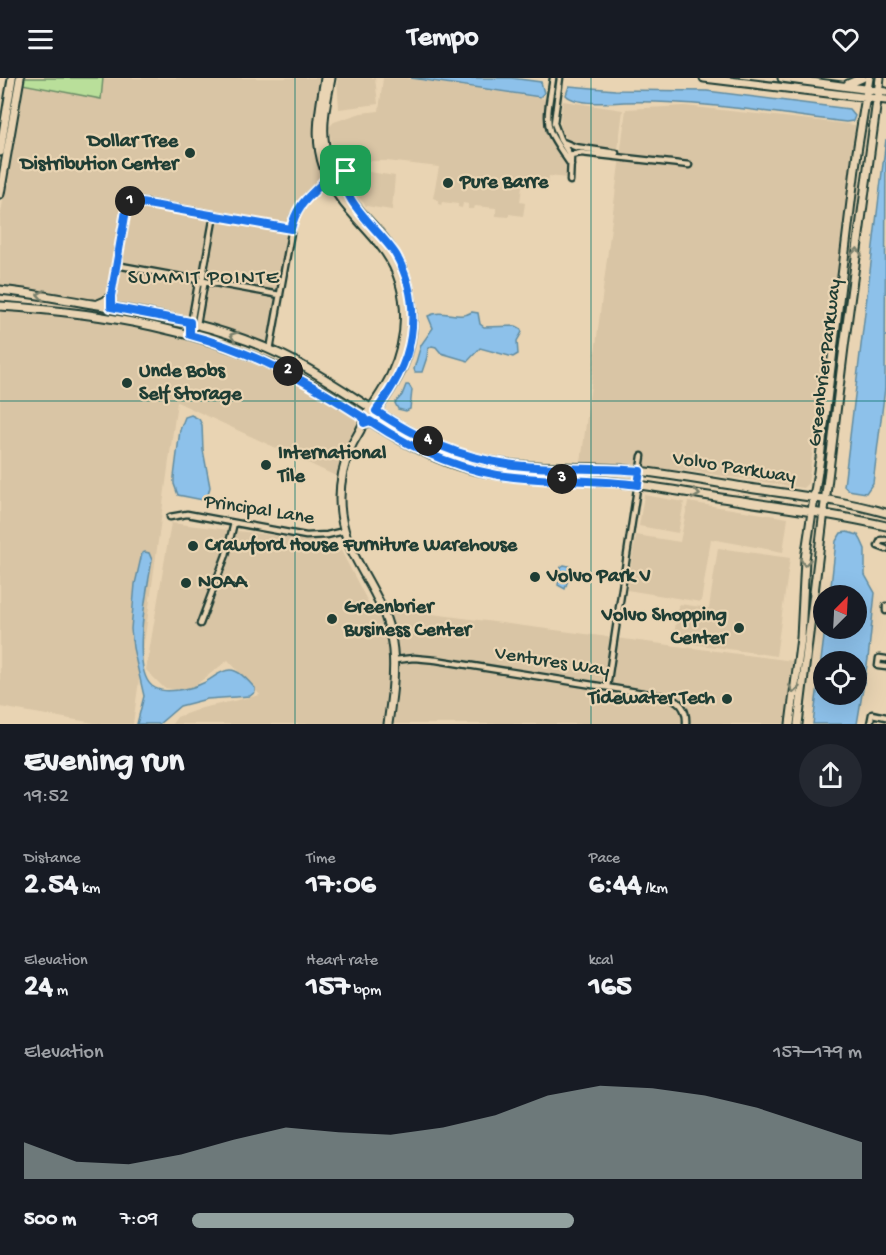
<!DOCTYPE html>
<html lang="en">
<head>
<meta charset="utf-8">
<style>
  :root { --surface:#171b24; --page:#242831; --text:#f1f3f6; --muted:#9ea1a6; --accent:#92a19f }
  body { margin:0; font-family:"Gochi Hand",sans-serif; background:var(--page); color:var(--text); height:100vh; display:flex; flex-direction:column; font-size:22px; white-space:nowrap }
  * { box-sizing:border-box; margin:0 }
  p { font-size:20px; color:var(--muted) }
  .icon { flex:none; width:33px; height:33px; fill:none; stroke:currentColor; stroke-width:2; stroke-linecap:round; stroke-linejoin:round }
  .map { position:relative; height:646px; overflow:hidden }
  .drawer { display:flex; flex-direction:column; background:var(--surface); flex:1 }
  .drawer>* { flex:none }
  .needle { width:39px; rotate:24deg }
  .controls { position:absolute; left:813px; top:507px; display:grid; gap:12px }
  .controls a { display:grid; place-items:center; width:54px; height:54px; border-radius:50%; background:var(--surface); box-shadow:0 6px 24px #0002; font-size:30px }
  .pin { position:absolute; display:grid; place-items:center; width:51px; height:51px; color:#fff; margin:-26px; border-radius:12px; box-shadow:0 3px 9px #0006 }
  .km { position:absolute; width:30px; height:30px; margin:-15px; border-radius:50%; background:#222; color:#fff; font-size:16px; line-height:30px; text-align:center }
  .round { display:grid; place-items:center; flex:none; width:63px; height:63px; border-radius:32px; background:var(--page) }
  .summary { display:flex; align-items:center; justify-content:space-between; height:102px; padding:0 24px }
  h1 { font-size:33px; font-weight:700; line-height:45px }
  .metrics { display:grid; grid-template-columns:repeat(3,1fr); gap:9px; height:102px; padding:6px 24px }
  .metrics div { display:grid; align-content:center }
  .metrics b { font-size:30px; font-weight:700 }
  .metrics small { font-size:16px; font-weight:400 }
  .metrics p { font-size:16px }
  .chart { height:168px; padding:12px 24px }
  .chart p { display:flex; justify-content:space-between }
  .chart svg { width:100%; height:108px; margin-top:6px; fill:var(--accent); opacity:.7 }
  ul { padding:0 24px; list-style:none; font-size:20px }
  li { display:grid; grid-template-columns:96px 72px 1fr; align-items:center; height:45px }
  li i { height:15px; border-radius:8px; background:var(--accent) }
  header { display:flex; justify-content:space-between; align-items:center; height:78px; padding:0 24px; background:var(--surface); font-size:27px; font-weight:700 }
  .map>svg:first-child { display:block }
  .built { fill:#d9c5a5 }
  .green { fill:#b9df9a; stroke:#6c8e67; stroke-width:1.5 }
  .water { fill:#8dc1ea; stroke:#618ca1; stroke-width:1.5; fill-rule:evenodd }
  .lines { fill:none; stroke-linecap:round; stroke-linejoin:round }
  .street-casing { stroke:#1f3d34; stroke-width:9 }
  .secondary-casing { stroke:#1f3d34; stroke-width:11 }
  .street { stroke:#e9d4b3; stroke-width:4.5 }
  .secondary { stroke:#e9d4b3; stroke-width:7 }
  .oneway { stroke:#7a816d }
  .route-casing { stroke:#fff; stroke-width:12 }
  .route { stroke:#1a73e8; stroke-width:8 }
  .grid { fill:none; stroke:#0f766e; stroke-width:1.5; stroke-opacity:0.55 }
  .poi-dot { fill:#1f3d34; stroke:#e9d4b3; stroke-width:2 }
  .labels { text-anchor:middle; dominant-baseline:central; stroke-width:4.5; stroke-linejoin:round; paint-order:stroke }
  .poi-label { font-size:20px; font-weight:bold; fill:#1f3d34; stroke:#e9d4b3; text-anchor:start }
  .street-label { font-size:20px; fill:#1f3d34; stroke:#e9d4b3 }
  .neighbourhood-label { font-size:21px; letter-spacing:1.5px; fill:#1f3d34; stroke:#e9d4b3 }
</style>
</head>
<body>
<header><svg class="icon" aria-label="menu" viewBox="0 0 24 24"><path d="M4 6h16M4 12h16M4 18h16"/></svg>Tempo<svg class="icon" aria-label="heart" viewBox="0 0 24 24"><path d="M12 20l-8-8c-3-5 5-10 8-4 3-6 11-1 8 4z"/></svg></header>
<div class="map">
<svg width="886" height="646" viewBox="0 0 886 646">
  <rect width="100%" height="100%" fill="#e9d4b3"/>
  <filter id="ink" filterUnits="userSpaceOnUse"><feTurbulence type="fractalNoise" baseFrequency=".0167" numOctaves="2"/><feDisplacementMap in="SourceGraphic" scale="12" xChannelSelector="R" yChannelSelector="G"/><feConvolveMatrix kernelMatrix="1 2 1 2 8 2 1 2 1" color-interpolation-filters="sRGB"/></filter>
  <g filter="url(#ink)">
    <path class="built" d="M103 0H321L316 28 315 51 322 100 296 129 303 131 296 145 275 267 218 247 178 236 40 212 0 207V141L22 6 100 21Z
      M337 0H375L378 26 339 31Z
      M383 0H406L547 21 546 48 548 54 568 88 567 100 549 98 548 105 523 101 520 124 525 125 523 138 509 136V139L496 138V130L475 128 474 131H468V126L463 125 462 130 458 129V126L442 124 441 127 438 126V122L433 120 439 89 387 83H356L344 87 333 76 329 49 334 44 361 35 379 33Z
      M563 23 623 32 618 72 571 65 561 54 560 42Z
      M685 28 855 47 844 154 826 280 808 405 803 410 690 393 581 385 626 31Z
      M356 92 395 98 392 132 366 128 349 107 350 95Z
      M0 231 49 235 186 258 246 278 271 290 283 294 354 339 356 344V349L343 379 338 399 177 324 133 646H100L0 629Z
      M644 417 684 424 678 455 639 448Z
      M688 424 788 440 783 474 711 461 701 524 627 512 636 457 680 464Z
      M171 445 337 465 370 528 793 583 785 646H172L177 639 202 630 260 617 228 582 188 613 164 610 146 592Z
      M718 470 790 480 776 578 673 563 679 526 709 530Z"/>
    <path class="green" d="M23 0H103L101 21 22 6Z"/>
    <path class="water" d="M411 0H511L541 4 544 15 540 19Z
      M569 8 615 12 707 13 849 31 855 38 853 43 846 44C772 35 698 22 624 24 610 25 575 27 566 17Z
      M886 61 885 310 873 405 866 415 848 412 844 408Z
      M472 234 478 235 480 246 484 249 516 248 520 250 522 254 517 263 518 276 513 279 480 270 468 283 441 275 436 269 432 268 428 271 427 279 422 294H415L414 291 421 267 433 250 428 238C443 230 458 243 472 234Z
      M406 307H409L412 312 410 331 406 333 398 331 395 325 402 317Z
      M191 337 199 341 202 347 203 372 210 409 208 417 203 422 178 417 174 406V399L180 352 185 339Z
      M847 454 858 457 861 462 865 471V497L875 515 868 581 857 646H813L825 551 856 550V518L830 517 836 463 841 455ZM824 584H856V616H824Z
      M145 474 149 475 152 482C148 507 130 590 152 608 160 614 170 613 179 612 186 611 195 609 201 606 211 603 219 592 230 592 240 592 249 604 255 610V614L250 618 207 621 180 628 159 646H137L144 618 133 570 131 551 135 506 142 475Z
      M564 487 569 488V499L565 511 558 507 561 489Z"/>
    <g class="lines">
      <g class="street-casing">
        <path id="street" d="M553 0C551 16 545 38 550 53 555 65 564 76 571 87
          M560 0 554 45 560 61 571 79 570 103
          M563 64 575 69 616 75
          M566 78 581 75 689 87
          M116 187 280 217
          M111 229V218L126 132 131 122 291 151
          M191 245 198 206 202 203
          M190 257 197 246 204 207 202 203 214 137
          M270 272 294 138 308 118 328 99
          M170 439 187 436 306 458 327 457 344 453
          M886 462H881L878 468 886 471
          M886 528V533
          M200 546 226 477 234 445
          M886 581 879 580 878 588 886 589
          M395 582 414 580 436 582 668 619C681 623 687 632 686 646
          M607 609 642 378
          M872 646H870L872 636 886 639"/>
      </g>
      <g class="secondary-casing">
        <path id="secondary" d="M325 0C320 31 313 60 324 90 335 122 360 142 380 167 410 204 411 255 391 297 384 312 374 326 364 340 364 350 355 359 351 369 342 390 338 413 341 436 345 467 361 489 375 516 400 561 395 597 388 646
          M331 0C327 22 321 45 325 68 331 103 354 127 377 152 412 191 423 245 401 293 393 310 380 327 370 343L366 345
          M704 0 886 22
          M782 0 886 14
          M848 6 862 0
          M0 74 12 0
          M328 78 338 87 352 86
          M346 111C339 97 347 91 361 87
          M0 116 20 0
          M0 212C31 215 61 221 92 226 158 236 223 249 284 278 347 309 400 358 467 378 517 392 569 388 620 391 663 395 706 403 749 410 795 417 841 422 886 435
          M98 226 105 223 111 218
          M0 228C102 235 205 251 296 298 352 327 398 369 459 388 507 403 556 399 606 403 649 407 692 416 735 422 785 430 836 436 886 448
          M790 646 801 560 805 481 820 380 857 74 869 0
          M798 646 844 269 880 0"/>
      </g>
      <use href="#street" class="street"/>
      <use href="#secondary" class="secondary"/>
    </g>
    <defs><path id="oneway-chevron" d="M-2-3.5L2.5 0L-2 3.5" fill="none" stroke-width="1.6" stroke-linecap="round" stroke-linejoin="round" transform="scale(1.5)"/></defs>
    <g class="oneway">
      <use href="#oneway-chevron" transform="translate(857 174) rotate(-83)"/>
      <use href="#oneway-chevron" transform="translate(41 217) rotate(-171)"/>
      <use href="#oneway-chevron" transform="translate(234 258) rotate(-160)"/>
      <use href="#oneway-chevron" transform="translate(696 416) rotate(9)"/>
      <use href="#oneway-chevron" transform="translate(805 484) rotate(97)"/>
      <use href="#oneway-chevron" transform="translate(794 611) rotate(98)"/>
    </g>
  </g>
  <g class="lines" filter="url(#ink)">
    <g class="route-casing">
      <path id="route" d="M327 77 341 87H361L346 94C335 119 384 156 396 177 410 202 415 231 411 258 407 287 392 310 376 333 417 360 458 379 507 386 551 393 596 389 640 393L638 407C597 401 556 404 514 399 461 394 414 372 370 343L364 345V340C309 304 254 274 190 257V244L111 229V218L125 138 127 127 130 123 291 151C299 117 319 116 332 91Z"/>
    </g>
    <use href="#route" class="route"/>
  </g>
  <path class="grid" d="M295 0V646M591 0V646M0 323H886"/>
  <g class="poi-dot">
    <circle cx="190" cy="75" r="6"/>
    <circle cx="448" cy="105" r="6"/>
    <circle cx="127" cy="305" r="6"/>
    <circle cx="266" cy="387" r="6"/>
    <circle cx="193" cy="468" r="6"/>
    <circle cx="535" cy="499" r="6"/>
    <circle cx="186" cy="505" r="6"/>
    <circle cx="332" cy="541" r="6"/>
    <circle cx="739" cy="550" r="6"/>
    <circle cx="727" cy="621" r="6"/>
  </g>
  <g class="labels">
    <g class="poi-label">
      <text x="178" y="64" text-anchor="end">Dollar Tree<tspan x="178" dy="23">Distribution Center</tspan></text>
      <text x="460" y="105">Pure Barre</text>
      <text x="139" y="294">Uncle Bobs<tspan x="139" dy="23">Self Storage</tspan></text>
      <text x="278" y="376">International<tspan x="278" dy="23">Tile</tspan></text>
      <text x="205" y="468">Crawford House Furniture Warehouse</text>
      <text x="547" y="499">Volvo Park V</text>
      <text x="198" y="505">NOAA</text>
      <text x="344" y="530">Greenbrier<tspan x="344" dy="23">Business Center</tspan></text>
      <text x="727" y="538" text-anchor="end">Volvo Shopping<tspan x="727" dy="23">Center</tspan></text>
      <text x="715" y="621" text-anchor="end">Tidewater Tech</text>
    </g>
    <g class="street-label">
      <text transform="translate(826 285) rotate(-83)">Greenbrier Parkway</text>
      <text transform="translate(734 391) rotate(9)">Volvo Parkway</text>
      <text transform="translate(259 433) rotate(9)">Principal Lane</text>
      <text transform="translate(552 585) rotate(9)">Ventures Way</text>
    </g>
    <g class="neighbourhood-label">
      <text x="204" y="201">SUMMIT POINTE</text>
    </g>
  </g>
</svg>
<div class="controls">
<a><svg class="needle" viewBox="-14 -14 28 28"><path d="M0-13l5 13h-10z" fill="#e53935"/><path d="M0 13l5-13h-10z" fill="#9ea1a6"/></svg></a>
<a><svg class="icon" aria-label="locate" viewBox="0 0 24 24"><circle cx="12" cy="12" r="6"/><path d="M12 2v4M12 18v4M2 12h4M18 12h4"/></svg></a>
</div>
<div class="pin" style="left:346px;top:93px;background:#1e9e55"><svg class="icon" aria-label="arrive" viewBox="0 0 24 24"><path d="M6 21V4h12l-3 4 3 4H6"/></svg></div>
<b class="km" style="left:130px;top:123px">1</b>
<b class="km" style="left:288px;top:293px">2</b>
<b class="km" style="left:562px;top:401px">3</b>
<b class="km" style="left:428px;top:363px">4</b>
</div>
<section class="drawer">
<div class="summary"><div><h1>Evening run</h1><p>19:52</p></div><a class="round"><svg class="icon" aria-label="share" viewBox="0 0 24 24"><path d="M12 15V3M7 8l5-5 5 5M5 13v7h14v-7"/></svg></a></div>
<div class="metrics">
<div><p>Distance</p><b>2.54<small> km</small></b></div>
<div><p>Time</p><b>17:06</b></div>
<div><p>Pace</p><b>6:44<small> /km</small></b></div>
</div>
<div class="metrics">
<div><p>Elevation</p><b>24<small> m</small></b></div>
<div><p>Heart rate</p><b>157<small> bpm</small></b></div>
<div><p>kcal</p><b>165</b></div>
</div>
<div class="chart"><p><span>Elevation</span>157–179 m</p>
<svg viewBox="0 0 160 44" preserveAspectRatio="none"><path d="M0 44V29L10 37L20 38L30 34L40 28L50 23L60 25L70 26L80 23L90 18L100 10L110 6L120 7L130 10L140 15L150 22L160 29V44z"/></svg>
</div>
<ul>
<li><b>500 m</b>7:09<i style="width:57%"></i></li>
</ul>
</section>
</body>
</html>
